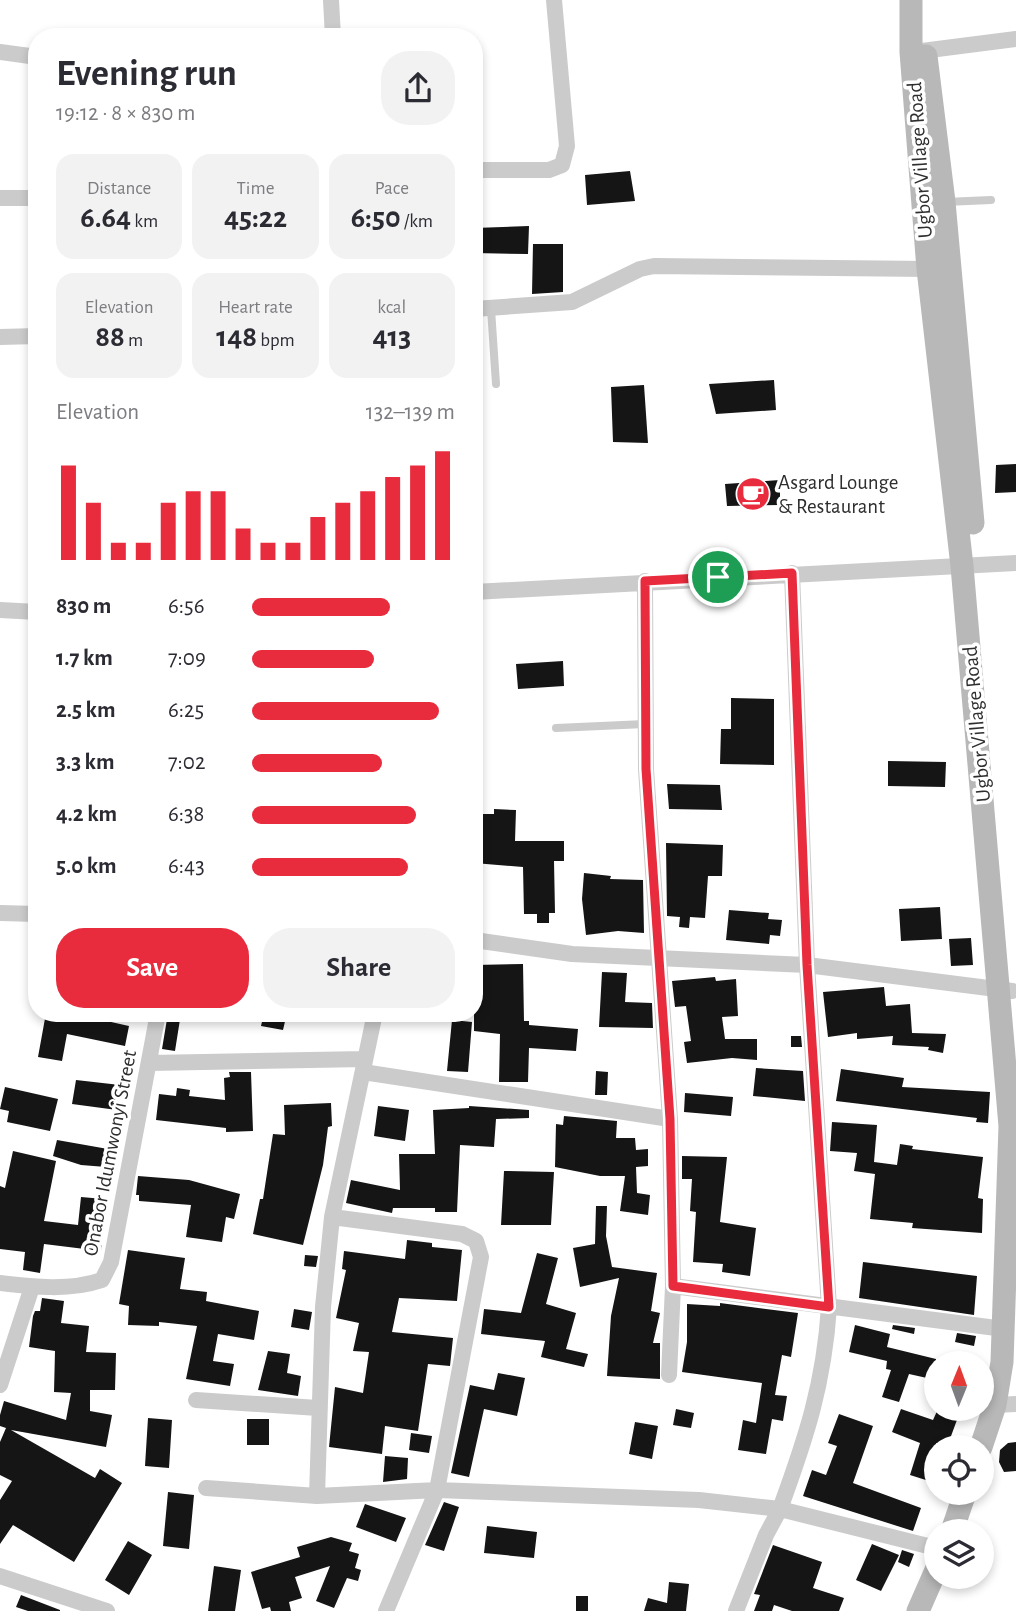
<!DOCTYPE html>
<html lang="en">
<head>
<meta charset="utf-8">
<style>
  :root { --surface:#fff; --page:#f2f2f3; --text:#2b2b33; --muted:#7c7c81; --accent:#e92c3d }
  body { margin:0; font-family:"Alegreya Sans",sans-serif; background:var(--page); color:var(--text); height:100vh; display:flex; flex-direction:column; font-size:26px; white-space:nowrap }
  * { box-sizing:border-box; margin:0 }
  p { font-size:23px; color:var(--muted) }
  .icon { flex:none; width:38px; height:38px; fill:none; stroke:currentColor; stroke-width:2; stroke-linecap:round; stroke-linejoin:round }
  .map { position:relative; flex:1; overflow:hidden }
  .drawer { position:absolute; left:28px; top:28px; width:455px; height:994px; display:flex; flex-direction:column; background:var(--surface); border-radius:28px; box-shadow:0 4px 10px #0003 }
  .drawer>* { flex:none }
  .needle { width:46px; rotate:1deg }
  .controls { position:absolute; left:924px; top:1351px; display:grid; gap:14px }
  .controls a { display:grid; place-items:center; width:70px; height:70px; border-radius:50%; background:var(--surface); box-shadow:0 4px 10px #0003; font-size:35px }
  .pin { position:absolute; display:grid; place-items:center; width:60px; height:60px; color:#fff; margin:-30px; border:4px solid #fff; border-radius:50%; box-shadow:0 2px 7px #0007 }
  .round { display:grid; place-items:center; flex:none; width:74px; height:74px; border-radius:28px; background:var(--page) }
  .head { display:flex; align-items:center; justify-content:space-between; height:119px; padding:0 28px }
  h1 { font-size:38px; font-weight:600; line-height:52px }
  .stats { display:grid; grid-template-columns:repeat(3,1fr); gap:10px; height:119px; padding:7px 28px }
  .stats div { display:grid; align-content:center; border-radius:18px; background:var(--page); text-align:center }
  .stats b { font-size:30px; font-weight:600 }
  .stats small { font-size:19px; font-weight:400 }
  .stats p { font-size:19px }
  .chart { height:196px; padding:14px 28px }
  .chart p { display:flex; justify-content:space-between }
  .chart svg { width:100%; height:126px; margin-top:7px; stroke:var(--accent); stroke-width:6 }
  .primary-button { display:flex; gap:14px; margin-top:auto; padding:14px 28px }
  .primary-button a { flex:1; height:80px; border-radius:28px; background:var(--accent); color:#fff; font-size:28px; font-weight:600; line-height:80px; text-align:center }
  .primary-button a+a { background:var(--page); color:var(--text) }
  ul { padding:0 28px; list-style:none; font-size:23px }
  li { display:grid; grid-template-columns:112px 84px 1fr; align-items:center; height:52px }
  li i { height:18px; border-radius:9px; background:var(--accent) }
  .map>svg:first-child { display:block }
  .building { fill:#151515 }
  .lines { fill:none; stroke-linecap:round; stroke-linejoin:round }
  .lane { stroke:#cbcbcb; stroke-width:8 }
  .street { stroke:#cbcbcb; stroke-width:16 }
  .secondary { stroke:#b8b8b8; stroke-width:23 }
  .route-casing { stroke:#fff; stroke-width:14 }
  .route { stroke:#e92c3d; stroke-width:9 }
  .labels { text-anchor:middle; dominant-baseline:central; stroke-width:7; stroke-linejoin:round; paint-order:stroke }
  .street-label { font-size:21px; fill:#2e2e2e; stroke:#fff }
  .poi-label { font-size:21px; fill:#2e2e2e; stroke:#fff; text-anchor:start }
</style>
</head>
<body>
<div class="map">
<svg width="1016" height="1611" viewBox="0 0 1016 1611">
  <rect width="100%" height="100%" fill="#fff"/>
  <path class="building" d="M630 171 635 201 587 205 585 175Z
    M529 226 528 254 474 253V228Z
    M533 244H563V292L532 294Z
    M774 380 776 410 716 414 709 384Z
    M644 385 648 443 613 442 611 387Z
    M1016 464V492L995 493 996 465Z
    M780 480V505L727 506 725 484Z
    M563 661 564 686 518 689 516 664Z
    M731 698 774 699V765L720 764 721 729H731Z
    M888 761 946 762 945 787 888 786Z
    M667 784 720 785 722 810 669 809Z
    M494 809 516 810 515 841H564V861H554L555 913H549V923H537V914H524L523 867 474 863V814H494Z
    M666 843 723 845 722 876H708L705 918 690 917 689 928 679 927 680 917 667 916Z
    M584 873 611 876 610 879 643 880 644 933 618 931 586 935 582 899Z
    M940 907 942 939 901 941 899 909Z
    M729 910 769 913 768 919 782 920 780 936 770 935 769 944 726 940Z
    M971 938 973 965 951 966 949 939Z
    M523 964 524 1021H529V1025L578 1029 576 1051 529 1048 528 1082H499L500 1034 474 1031V965Z
    M602 972 627 973 625 1002 652 1003 653 1028 599 1027Z
    M715 977 716 981 736 979 738 1016 722 1017 725 1039H757V1060L732 1058 687 1063 684 1042 691 1041 686 1006 675 1007 672 981Z
    M884 987 886 1006 910 1004 912 1033 946 1034 943 1053 928 1050 929 1047 892 1045 893 1036 857 1039V1033L828 1037 823 992Z
    M46 1013H71L129 1026 125 1046 67 1034 62 1061 38 1057Z
    M168 1013H181L175 1051 162 1049Z
    M264 1013H287L283 1030 261 1026Z
    M452 1020 472 1022 468 1072 447 1071Z
    M791 1036H801L802 1047H791Z
    M756 1068 803 1071 805 1101 753 1096Z
    M841 1069 904 1078 902 1087 990 1092 988 1123 976 1122 977 1118 836 1101Z
    M596 1071 608 1072 607 1095H595Z
    M229 1072H251L253 1131 226 1132V1128L156 1120 159 1094 176 1096 177 1088 190 1090 189 1096 225 1100 224 1078 230 1077Z
    M76 1080 120 1085 117 1110 72 1104Z
    M5 1087 58 1099 50 1131 7 1122 9 1111 0 1109Z
    M685 1093 733 1097 731 1116 684 1112Z
    M331 1103 332 1126 328 1127 323 1165 303 1245 253 1234 260 1199H263L273 1134 285 1135 284 1105Z
    M378 1106 409 1110 405 1141 374 1136Z
    M469 1106 529 1110V1118L496 1119 494 1147 460 1145 457 1212H435V1208H393L392 1213 346 1203 351 1180 400 1190 399 1154H435L433 1110 469 1108Z
    M564 1116 617 1121 616 1138H635L636 1150 648 1149V1166L636 1167 637 1193 650 1195 648 1215 620 1211 625 1176H600L555 1167 556 1124 563 1125Z
    M832 1122 877 1125 874 1162 897 1165 900 1144 913 1146 912 1149 983 1157 978 1198 983 1199 982 1233 912 1228 913 1223 870 1219 875 1174 854 1171 857 1153 830 1151Z
    M57 1140 108 1149 106 1167 81 1165 53 1156Z
    M13 1151 56 1161 44 1221 78 1225 81 1197 104 1199 101 1251 44 1244 40 1273 23 1270 25 1252 0 1249V1186L5 1188Z
    M682 1156 727 1157 720 1222 756 1228 750 1276 722 1272 723 1264 693 1262 696 1212 690 1211 692 1179H682Z
    M504 1171 554 1172 551 1225H501Z
    M138 1176 189 1180 240 1194 234 1219 226 1217 222 1242 186 1237 191 1205 139 1201V1195H136Z
    M596 1206H607L606 1236 612 1267 657 1273 651 1311 660 1313 653 1343H660V1379L607 1376 611 1316 619 1278 580 1287 573 1248 595 1244Z
    M407 1240 432 1243V1247L462 1250 457 1301 399 1298 392 1332 453 1338 450 1366 428 1364 418 1431 385 1426 382 1454 329 1447 335 1387 363 1393 369 1352 353 1351 359 1323 336 1318 346 1270 342 1269 344 1251 405 1259Z
    M128 1250 185 1258 180 1289 207 1292 206 1301 259 1311 254 1340 218 1334 213 1361 234 1364 230 1386 186 1379 197 1326 159 1322V1326L128 1325 129 1306 119 1304Z
    M537 1253 558 1258 546 1304 576 1313 566 1349 588 1354 584 1367 541 1357 545 1341 481 1334 484 1309 521 1313Z
    M305 1255 318 1256 316 1267 304 1266Z
    M863 1262 977 1276 974 1315 859 1298Z
    M42 1298 64 1301 61 1323 89 1326 86 1352 116 1353 115 1390H90V1411L112 1415 106 1447 11 1430 95 1478 100 1469 122 1483 74 1562 13 1525 0 1544V1500L12 1481 0 1475V1442L6 1428 0 1426V1415L4 1401 66 1420 71 1393 54 1392 55 1351 29 1347 33 1316 35 1311H40Z
    M720 1303 798 1313 791 1357 782 1355 775 1395 787 1396 783 1421 772 1419 766 1454 738 1450 743 1420 756 1423 762 1383 682 1372 687 1342V1304L720 1306Z
    M294 1309 312 1312 309 1330 291 1327Z
    M855 1325 890 1334 887 1347 936 1359V1380L909 1374 899 1402 882 1397 891 1370 886 1369 887 1361 849 1352Z
    M893 1325 915 1328 914 1334 892 1329Z
    M957 1333 976 1336 974 1346 955 1342Z
    M268 1351 290 1354 287 1373 301 1376 298 1396 258 1390Z
    M498 1373 525 1378 517 1416 484 1409 469 1477 451 1473 470 1385 494 1390Z
    M676 1409 694 1413 691 1428 673 1425Z
    M901 1409 933 1420 938 1409H961L947 1447 936 1443V1459L929 1481 910 1475 920 1443 892 1432Z
    M839 1414 873 1426 853 1483 921 1508 913 1531 803 1496 812 1470 826 1475 837 1446 828 1443Z
    M148 1418 172 1420 169 1468 145 1466Z
    M247 1419H269V1445H247Z
    M635 1422 658 1426 652 1459 629 1454Z
    M411 1433 432 1436 429 1453 409 1450Z
    M1016 1442V1471L1004 1472 999 1462 1000 1450 1008 1443Z
    M385 1456 408 1458 407 1479 383 1482Z
    M168 1492 194 1495 189 1549 163 1546Z
    M444 1502 459 1507 444 1551 425 1545Z
    M365 1504 406 1518 396 1542 356 1527Z
    M487 1526 537 1532 534 1558 484 1553Z
    M331 1537 352 1543 349 1551 359 1554 355 1568 361 1570 358 1581 347 1578 334 1608 316 1601 330 1566 295 1577 302 1598 289 1602 291 1611H271L270 1607 262 1609 251 1572 300 1557 297 1547Z
    M128 1541 152 1555 129 1595 105 1580Z
    M872 1544 899 1555 881 1591 856 1580Z
    M773 1545 822 1562 813 1588 844 1598 839 1611H792L774 1605 772 1611H754L760 1595 754 1594Z
    M902 1550 914 1554 909 1567 898 1562Z
    M214 1566 241 1570 235 1611H208Z
    M669 1582 689 1584 686 1611H644L648 1598 667 1603Z
    M21 1595 60 1610V1611H28L16 1607Z
    M576 1596H588V1611H576Z"/>
  <g class="lines">
    <path class="lane" d="M945 202 991 200
      M491 309 496 384
      M556 728 645 724"/>
    <path class="street" d="M331 0 333 37
      M0 52 37 57
      M914 52 1016 39
      M474 170H549L562 165 567 146 554 0
      M0 198H37
      M474 309 572 302 640 269 654 266 928 269
      M0 337 37 336
      M645 581 646 769 670 1119 673 1286 1004 1329
      M474 592 1016 563
      M0 610 37 612
      M0 913 37 914
      M474 940 572 954 807 965 1012 991
      M150 1063 365 1059
      M363 1072 670 1119
      M332 1217 462 1234 476 1241 481 1257 437 1490 386 1611
      M0 1283C34 1287 70 1291 102 1280L111 1262 158 1013
      M669 1375 673 1286
      M0 1385 32 1287
      M196 1400 318 1408
      M995 1405 1016 1404
      M206 1488 317 1496 437 1490 699 1500 780 1509C806 1438 824 1384 829 1307L807 965 792 573
      M317 1496 323 1307 332 1217 375 1013
      M0 1576 107 1611
      M736 1611 766 1535 780 1509 936 1548"/>
    <path class="secondary" d="M911 0V52L928 269 962 566 1010 1126 1002 1362 995 1405 981 1447
      M926 56 944 202 973 523
      M952 1531 965 1493
      M918 1611 936 1570"/>
  </g>
  <g class="lines">
    <g class="route-casing">
      <path id="route" d="M792 573 807 965 829 1307 673 1286 670 1119 646 769 645 581Z"/>
    </g>
    <use href="#route" class="route"/>
  </g>
  <defs>
    <g id="cafe-disc" transform="scale(1.75)"><circle r="9.5" fill="#e92c3d" stroke="#fff"/><path d="M-5.5-4.5H6V0H3Q3 3.5 0 3.5H-2.5Q-5.5 3.5-5.5 0ZM3-3.2v2h1.7v-2ZM-6 4.5H4V6H-6Z" fill="#fff"/></g>
  </defs>
  <g fill-rule="evenodd">
    <use href="#cafe-disc" x="753" y="494"/>
  </g>
  <g class="labels">
    <g class="street-label">
      <text transform="translate(920 160) rotate(-94)">Ugbor Village Road</text>
      <text transform="translate(977 724) rotate(-95)">Ugbor Village Road</text>
      <text transform="translate(110 1153) rotate(-79)">Onabor Idumwonyi Street</text>
    </g>
    <g class="poi-label">
      <text x="778" y="482">Asgard Lounge<tspan x="778" dy="24">&amp; Restaurant</tspan></text>
    </g>
  </g>
</svg>
<div class="controls">
<a><svg class="needle" viewBox="-14 -14 28 28"><path d="M0-13l5 13h-10z" fill="#e53935"/><path d="M0 13l5-13h-10z" fill="#7c7c81"/></svg></a>
<a><svg class="icon" aria-label="locate" viewBox="0 0 24 24"><circle cx="12" cy="12" r="6"/><path d="M12 2v4M12 18v4M2 12h4M18 12h4"/></svg></a>
<a><svg class="icon" aria-label="layers" viewBox="0 0 24 24"><path d="M12 4l9 5-9 5-9-5zM3 14l9 5 9-5"/></svg></a>
</div>
<div class="pin" style="left:718px;top:577px;background:#1e9e55"><svg class="icon" aria-label="arrive" viewBox="0 0 24 24"><path d="M6 21V4h12l-3 4 3 4H6"/></svg></div>
<section class="drawer">
<div class="head"><div><h1>Evening run</h1><p>19:12 · 8 × 830 m</p></div><a class="round"><svg class="icon" aria-label="share" viewBox="0 0 24 24"><path d="M12 15V3M7 8l5-5 5 5M5 13v7h14v-7"/></svg></a></div>
<div class="stats">
<div><p>Distance</p><b>6.64<small> km</small></b></div>
<div><p>Time</p><b>45:22</b></div>
<div><p>Pace</p><b>6:50<small> /km</small></b></div>
</div>
<div class="stats">
<div><p>Elevation</p><b>88<small> m</small></b></div>
<div><p>Heart rate</p><b>148<small> bpm</small></b></div>
<div><p>kcal</p><b>413</b></div>
</div>
<div class="chart"><p><span>Elevation</span>132–139 m</p>
<svg viewBox="0 0 160 44" preserveAspectRatio="none"><path d="M5 44V11M15 44V24M25 44V38M35 44V38M45 44V24M55 44V20M65 44V20M75 44V33M85 44V38M95 44V38M105 44V29M115 44V24M125 44V20M135 44V15M145 44V11M155 44V6"/></svg>
</div>
<ul>
<li><b>830 m</b>6:56<i style="width:68%"></i></li>
<li><b>1.7 km</b>7:09<i style="width:60%"></i></li>
<li><b>2.5 km</b>6:25<i style="width:92%"></i></li>
<li><b>3.3 km</b>7:02<i style="width:64%"></i></li>
<li><b>4.2 km</b>6:38<i style="width:81%"></i></li>
<li><b>5.0 km</b>6:43<i style="width:77%"></i></li>
</ul>
<div class="primary-button"><a>Save</a><a>Share</a></div>
</section>
</div>
</body>
</html>
